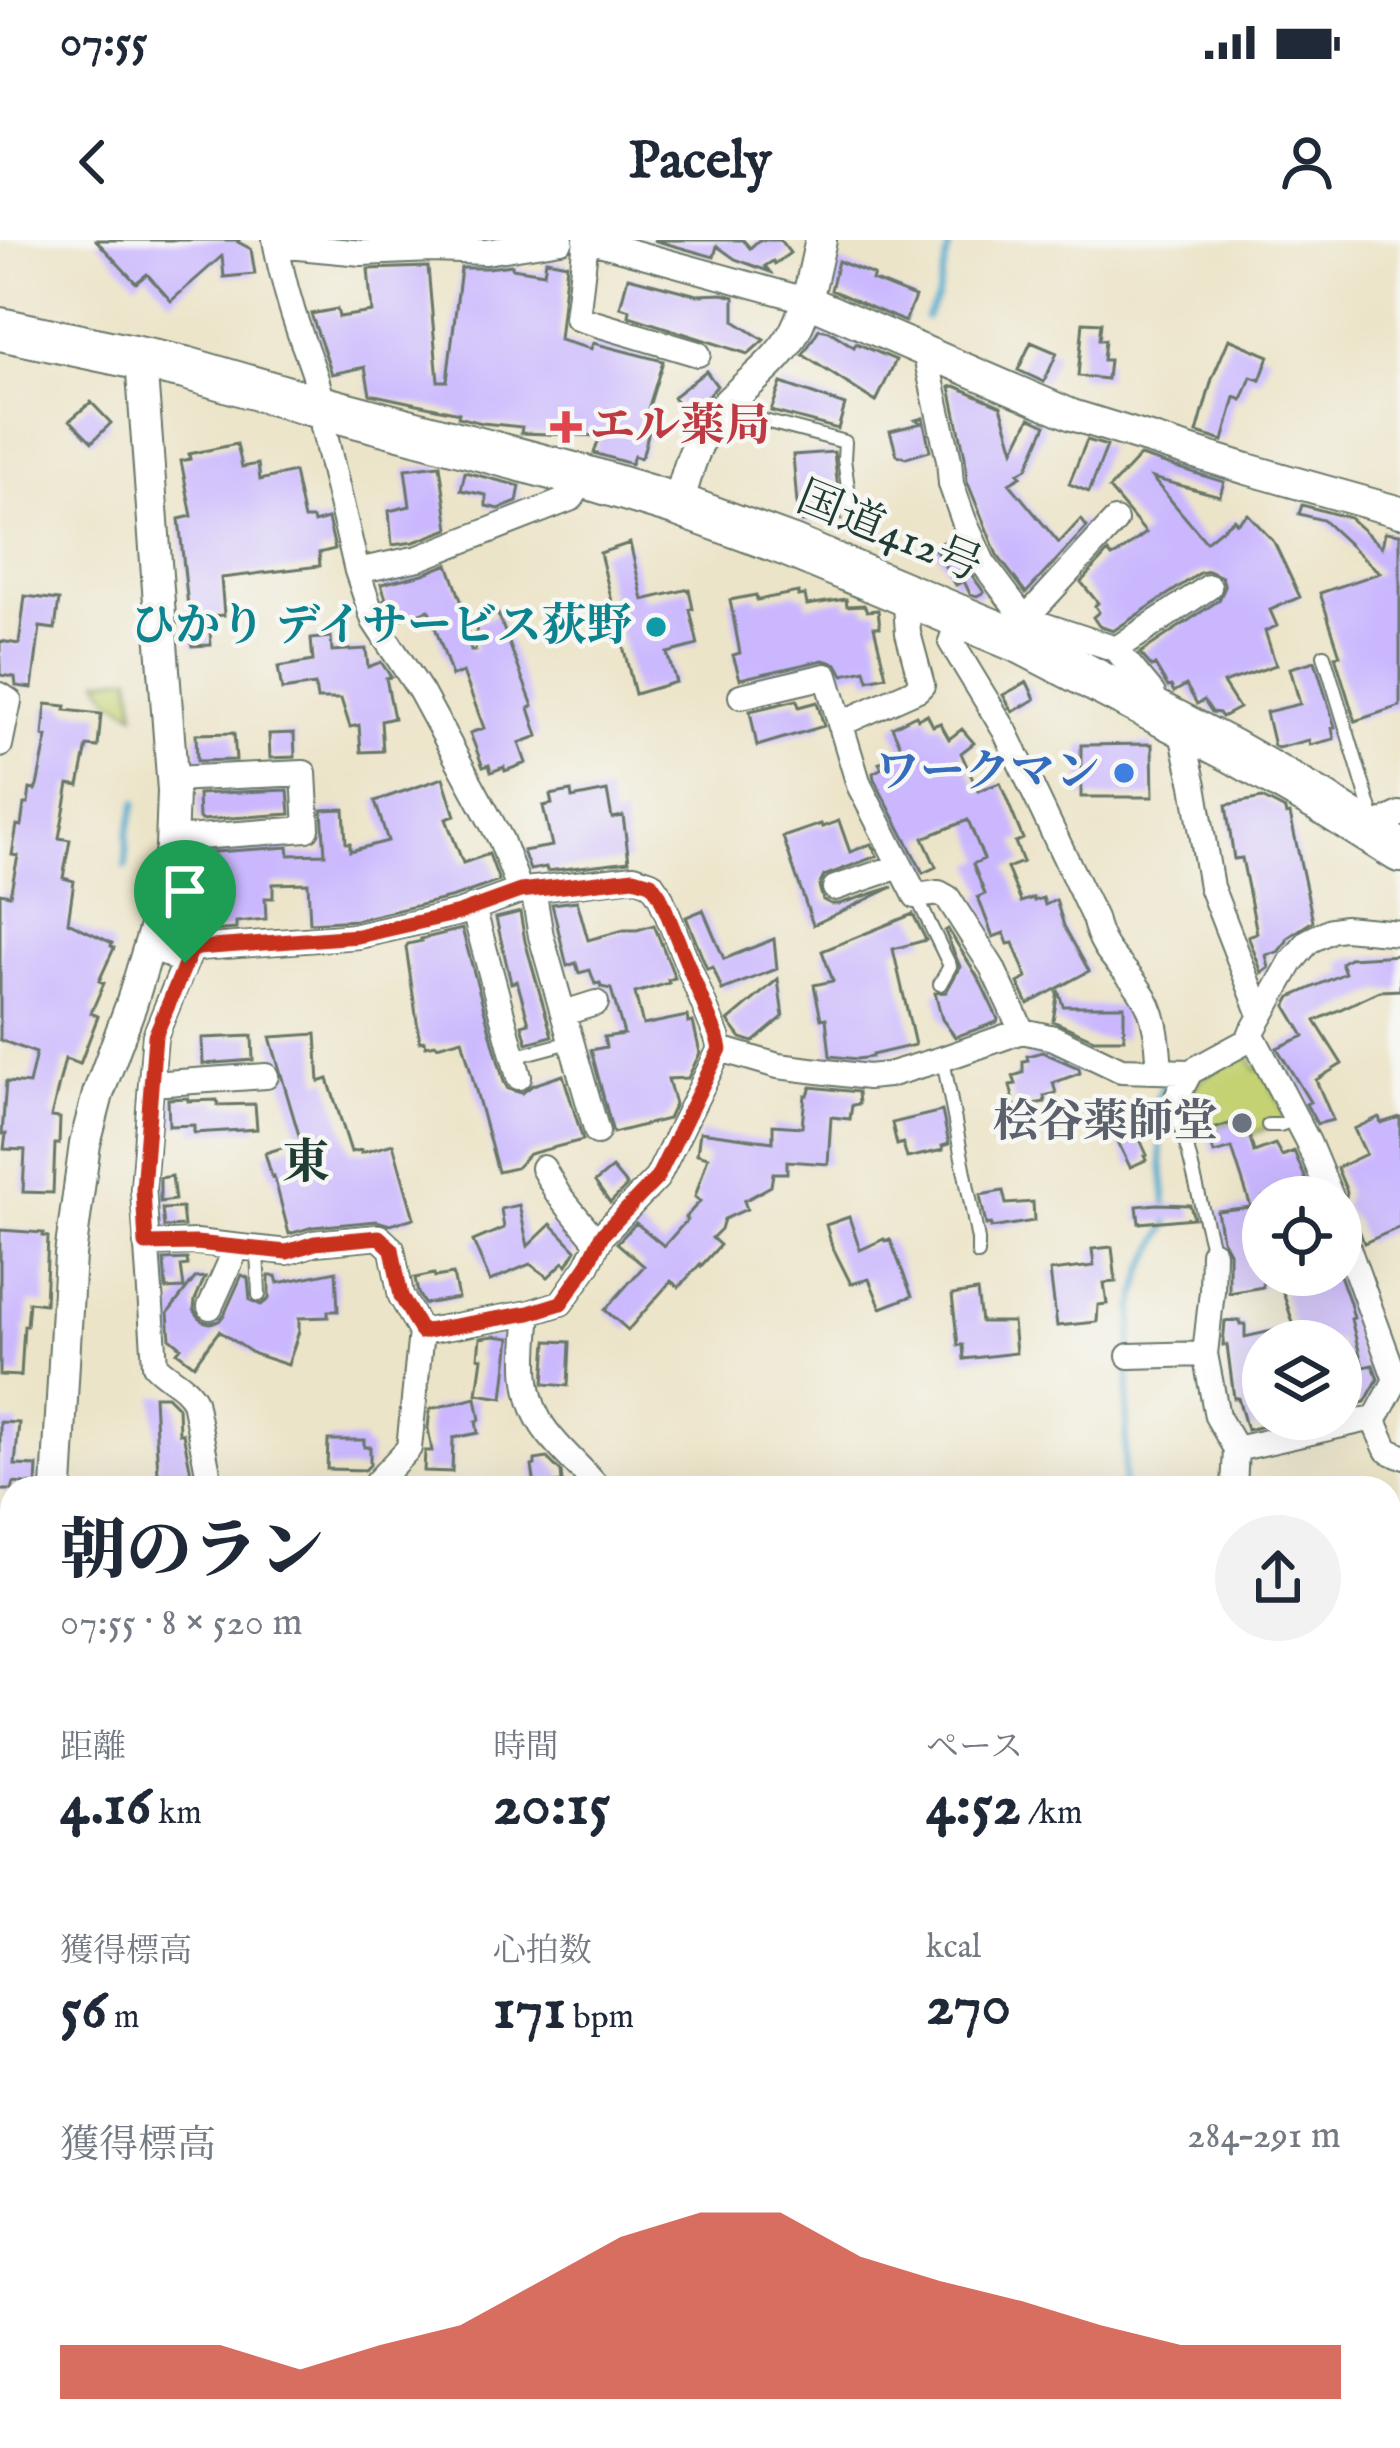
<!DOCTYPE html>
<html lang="ja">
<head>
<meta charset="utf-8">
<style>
  :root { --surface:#fff; --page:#f2f2f3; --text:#1f2937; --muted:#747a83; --accent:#c8321e }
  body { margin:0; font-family:"IM FELL English","Noto Serif JP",serif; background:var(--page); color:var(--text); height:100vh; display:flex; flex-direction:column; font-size:45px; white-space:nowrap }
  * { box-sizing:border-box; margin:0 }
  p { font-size:39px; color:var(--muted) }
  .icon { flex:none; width:66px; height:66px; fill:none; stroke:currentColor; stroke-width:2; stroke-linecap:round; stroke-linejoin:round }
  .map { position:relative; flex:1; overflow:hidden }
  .drawer { position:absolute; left:0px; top:1236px; width:1401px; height:972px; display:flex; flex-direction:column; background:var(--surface); border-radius:36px 36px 0 0; box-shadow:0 12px 48px #0002 }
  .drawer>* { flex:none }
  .tools { position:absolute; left:1242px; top:936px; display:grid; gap:24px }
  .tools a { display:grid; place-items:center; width:120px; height:120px; border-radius:50%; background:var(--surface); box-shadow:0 12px 48px #0002; font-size:60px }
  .pin { position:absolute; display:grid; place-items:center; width:102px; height:102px; color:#fff; margin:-123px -51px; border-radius:50% 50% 50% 0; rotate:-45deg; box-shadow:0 0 12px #0007 }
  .pin .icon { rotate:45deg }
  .round { display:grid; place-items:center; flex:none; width:126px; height:126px; border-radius:63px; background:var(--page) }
  .summary { display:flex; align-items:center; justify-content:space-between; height:204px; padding:0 60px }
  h1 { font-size:66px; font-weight:800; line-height:90px }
  .metrics { display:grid; grid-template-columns:repeat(3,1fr); gap:18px; height:204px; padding:12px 60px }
  .metrics div { display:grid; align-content:center }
  .metrics b { font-size:60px; font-weight:800 }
  .metrics small { font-size:33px; font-weight:400 }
  .metrics p { font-size:33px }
  .chart { height:336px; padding:24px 60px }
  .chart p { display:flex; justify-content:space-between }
  .chart svg { width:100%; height:216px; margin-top:12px; fill:var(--accent); opacity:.7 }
  .status { display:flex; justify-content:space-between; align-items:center; height:84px; padding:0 60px; background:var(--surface); direction:ltr }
  .status svg { height:33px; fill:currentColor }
  header { display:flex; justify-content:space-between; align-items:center; height:156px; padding:0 60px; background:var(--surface); font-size:54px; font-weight:800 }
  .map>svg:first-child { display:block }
  .green { fill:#c4d273; stroke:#728854; stroke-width:3 }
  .forest { fill:#9bb465; stroke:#5d784c; stroke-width:3 }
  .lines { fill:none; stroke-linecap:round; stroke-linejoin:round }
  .stream { stroke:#4da7cb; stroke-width:6 }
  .building { fill:#cab7fe }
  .service-casing { stroke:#677768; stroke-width:16 }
  .minor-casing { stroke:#677768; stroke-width:28 }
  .tertiary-casing { stroke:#677768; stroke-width:34 }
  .trunk-casing { stroke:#677768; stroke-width:46 }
  .service { stroke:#fff; stroke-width:12 }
  .minor { stroke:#fff; stroke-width:24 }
  .tertiary { stroke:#fff; stroke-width:30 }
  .trunk { stroke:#fff; stroke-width:42 }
  .route-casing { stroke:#fff; stroke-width:24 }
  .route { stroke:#c8321e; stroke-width:15 }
  .health-dot { fill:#e0444e; stroke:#f6f6f2; stroke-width:4.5 }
  .culture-dot { fill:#0f9aa8; stroke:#f6f6f2; stroke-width:4.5 }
  .shop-dot { fill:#3f7fe0; stroke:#f6f6f2; stroke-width:4.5 }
  .worship-dot { fill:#6b7280; stroke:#f6f6f2; stroke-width:4.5 }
  .labels { text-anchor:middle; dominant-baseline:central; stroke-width:9; stroke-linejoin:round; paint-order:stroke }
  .health-label { font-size:45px; font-weight:bold; fill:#be3a42; stroke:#f6f6f2; text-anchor:start }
  .street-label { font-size:45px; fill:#1f3d34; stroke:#f6f6f2 }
  .culture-label { font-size:45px; font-weight:bold; fill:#0d838f; stroke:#f6f6f2; text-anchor:end }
  .shop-label { font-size:45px; font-weight:bold; fill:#366cbe; stroke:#f6f6f2; text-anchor:end }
  .worship-label { font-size:45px; font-weight:bold; fill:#5b616d; stroke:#f6f6f2; text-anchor:end }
  .neighbourhood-label { font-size:48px; font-weight:bold; fill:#1f3d34; stroke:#f6f6f2 }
</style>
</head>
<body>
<div class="status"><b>07:55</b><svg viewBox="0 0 49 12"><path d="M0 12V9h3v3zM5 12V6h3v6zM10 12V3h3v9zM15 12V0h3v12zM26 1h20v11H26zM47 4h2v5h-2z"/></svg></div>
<header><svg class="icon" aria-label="back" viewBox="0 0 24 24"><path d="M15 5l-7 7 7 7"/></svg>Pacely<svg class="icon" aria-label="person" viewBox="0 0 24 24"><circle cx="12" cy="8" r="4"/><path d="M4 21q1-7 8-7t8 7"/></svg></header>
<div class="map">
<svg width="1400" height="2208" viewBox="0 0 1400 2208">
  <rect width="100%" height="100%" fill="#f6f6f2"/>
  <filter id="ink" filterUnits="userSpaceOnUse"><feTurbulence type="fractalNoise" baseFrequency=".00833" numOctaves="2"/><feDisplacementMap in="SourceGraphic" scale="24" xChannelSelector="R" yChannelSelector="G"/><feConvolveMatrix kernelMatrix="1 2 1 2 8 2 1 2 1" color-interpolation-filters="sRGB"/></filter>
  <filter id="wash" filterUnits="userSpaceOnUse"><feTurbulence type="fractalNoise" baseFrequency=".004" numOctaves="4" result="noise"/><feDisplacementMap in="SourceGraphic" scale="48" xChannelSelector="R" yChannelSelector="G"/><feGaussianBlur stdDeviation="2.7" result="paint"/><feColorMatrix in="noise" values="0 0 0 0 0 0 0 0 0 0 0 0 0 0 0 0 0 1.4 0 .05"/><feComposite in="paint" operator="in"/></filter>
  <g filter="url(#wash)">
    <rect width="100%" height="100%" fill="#ece4c8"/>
    <path class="green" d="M131 436 135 473 111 459 99 440Z
      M1247 813 1256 830 1262 827 1288 879 1250 895 1244 878 1191 897C1175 844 1207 834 1247 813Z"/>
    <path class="forest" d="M1400 1703V2028L1389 2021V1724Z
      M539 2196H672V2208H547Z
      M807 2196H1037L1028 2208H810Z"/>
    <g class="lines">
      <path class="stream" d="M926 78 937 59 951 0
        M126 627 127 595 136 562
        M1131 1107 1134 1067 1144 1030 1168 984 1156 861 1163 846
        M1123 1248 1130 1120"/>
    </g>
    <g id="blocks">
      <path class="building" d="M96 0H239L238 2 251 9 255 34 224 37 222 16 171 61 147 34 136 43Z
        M653 0H743L750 8 759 0H780L790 13 775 24 773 21 765 26 770 32 735 19 717 6 714 17Z
        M546 20 567 24 559 100 591 109 593 103 663 121 645 179 654 171 643 214 640 218 634 216 631 224 594 213 600 196 521 193 522 187 482 183 458 177 459 173 370 154 365 127 332 134 311 74 337 69 339 77 372 72 368 29 428 27 438 141H447L461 28H488L512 25V28L544 33Z
        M838 21 874 35 872 40 915 57 905 82 831 50Z
        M628 37 697 55 723 54 734 57V81L764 100 748 114 629 76 630 70 620 67Z
        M1083 82 1101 83 1099 100H1105L1103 120H1109L1107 139 1078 136Z
        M819 89 829 91 854 107 856 103 896 120 876 162 803 115Z
        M1229 99 1269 116 1260 140 1251 137 1242 160 1235 157 1223 201 1197 193 1212 139Z
        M1031 102 1057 113 1044 142 1018 130Z
        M706 131 717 146 689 176 673 157Z
        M781 143 845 165 838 189 771 171Z
        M955 146 1001 166 1014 210 1030 178 1046 185 1027 228 1018 233 1021 236 1009 243 1059 303 1081 279 1087 287 1026 353 997 315 967 241 965 217 950 147Z
        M91 162 111 183 92 202 70 180Z
        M923 178 930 211 906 218 897 215 890 191 922 183 916 180Z
        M1087 200 1107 206 1089 252 1069 244Z
        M237 204 242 227 258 224 260 240 294 232 304 279H313L314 283 328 279 335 309 319 313 320 326 221 338 224 375 209 376 211 405 192 406 179 279 192 276 181 221 190 219 189 214Z
        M834 212 841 279 802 282 801 276H798L793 215Z
        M1140 216 1224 242 1220 256 1152 238 1206 302 1234 279 1237 283 1248 274 1274 302 1300 357 1270 370 1277 386 1265 391 1276 425 1223 443 1239 468 1222 477 1219 473 1212 472 1204 460 1197 464 1186 445 1174 452 1171 446 1168 447 1155 425 1152 427 1140 413 1219 360 1225 347 1222 337 1209 331 1200 333 1113 391 1099 386 1093 377 1099 372 1095 366 1098 363 1081 342 1108 312 1112 317 1118 314 1146 293 1109 249Z
        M440 225 449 289 414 302 392 305 389 271 410 266 405 229Z
        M465 232 520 246 517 262 499 269 486 266V255L461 250Z
        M1302 265 1350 278 1382 307 1385 292 1400 294V466L1355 481 1335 416 1340 415 1320 353 1380 333 1323 280 1299 274Z
        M953 297 968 330 984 352 977 356 970 354 964 341 956 345 934 307Z
        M630 303 643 360 689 349 693 369 690 370 698 405 667 413 676 442 635 454 600 313Z
        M448 324 463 366 471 411H475L477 382 498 374 533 466 529 468 538 496 519 503 526 523 505 531 504 527 491 532 489 525 483 527 470 493 484 488 463 432 452 436 429 370 394 381 384 360 386 359 381 344 423 334Z
        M798 352V356L805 355 807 365 846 359 847 366 864 365 867 371 878 370 880 387H874L886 436 868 440 865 430 843 435 837 424 823 420 740 439 733 415 740 413 730 360 756 355 757 360Z
        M25 356 59 360 55 389 40 387 32 448 16 446 15 437 0 435V401L19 404Z
        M331 397 332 411 366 409 368 427 381 422 391 437 386 438 394 478 381 481 383 511 361 512 359 485 350 487 341 459H317L315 445 282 450 278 427 313 421 311 399Z
        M1315 421 1335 487 1332 488 1334 499 1310 505 1309 500 1278 508 1274 506 1266 472 1300 464 1290 428Z
        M1027 442 1035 459 1013 472 1003 455Z
        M797 460 799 467 817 462 824 486 757 506 750 471Z
        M46 464 66 466 65 470 101 474 98 507 87 506 79 546 69 544 59 598 70 600 63 638 74 641 68 682 112 703 111 706 114 708 99 741 104 743 91 773 98 776 80 824 65 819 51 877 60 878 59 904H55L53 953 23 952 25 910 4 909 6 894H2L6 842 29 844 36 813 0 800V653L10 655 18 616 12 615 17 585 21 586 24 564H28L30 549 35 550 37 546 47 497 43 496Z
        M927 474 933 486 940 483 949 499 962 489 974 503 961 513 978 551 1000 543 1023 599 1015 602 1023 622 1007 628 1021 662 1033 658 1034 661 1043 658 1045 665 1056 660 1064 686 1089 731 1028 764 1018 743 1027 738 1013 703 1008 704 1004 693 993 697 978 657 985 654 973 624 984 619 968 580 923 598 936 627 923 633 874 539 873 533 882 528 879 523 903 511 892 487 916 475 918 479Z
        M234 493 236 520 197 521 196 494Z
        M294 493 295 517 270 518 269 494Z
        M1152 504 1153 557H1081V505Z
        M443 538 455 576 446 579 463 623 489 614 499 641 454 657 356 680 310 683 308 643 273 644V658H265L266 679 236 682V689L197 692 196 657H203L201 613 288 607 289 615 325 614 322 570 344 569 346 603H350V611L388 601 375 561Z
        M288 550 290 574 201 580 199 578 198 554Z
        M571 551 572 558 607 551 612 578 623 576 629 621 547 631 546 627 530 630 523 611 552 606 543 566 552 564 550 555Z
        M1262 558 1285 570 1286 575 1290 574 1313 681 1287 698V701L1278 712 1266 715 1269 728 1262 733 1248 696 1257 693 1242 618 1234 619 1226 565Z
        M839 581 850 612 871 604 877 616 824 636 819 646 823 660 831 664H839L893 647 813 685 783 597 821 584 822 587Z
        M577 661 588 700 624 690H637L654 685 675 738 668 740 669 743 635 753 643 785 687 776 688 783 693 782 700 813 688 838 668 839 675 864 668 879 613 893 591 810 606 807 604 797 624 794 611 749 601 747 600 743 595 744 590 730 579 733 576 723 567 726 552 664Z
        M703 670 724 719 774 699 777 729 722 750 713 727 707 729 686 677Z
        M520 672 525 701 552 796 527 803 522 785 529 783 517 741 511 743 496 678Z
        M913 674 926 700 893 709 915 805 872 815V817L857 819 830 816 826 778 821 779 814 745 833 741 822 711Z
        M462 689 504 842 508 849 522 853 533 845 563 835 583 900 529 914 516 928 498 932 462 799 437 806 436 804 426 806 425 801 420 802 406 707 408 704 422 701 421 699Z
        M948 689 980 741 998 779 997 782 955 797 942 779 935 753 946 752 960 727 945 691Z
        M1400 715V750L1380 751 1315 781 1342 824 1316 840 1333 880 1317 884 1306 864 1310 862 1277 808 1304 796 1286 766 1291 757 1345 733 1341 723 1349 718Z
        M778 739 783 777 753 802 741 798 728 781Z
        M1058 750 1063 766H1124V799H1094L1053 781Z
        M316 794 319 842 328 839 351 912 361 910V913L393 904 414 978 390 985 377 981 313 987 289 994 274 936 272 937 265 913 301 902 270 797Z
        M252 796 253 820 203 824 202 798Z
        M1042 812 1079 828 1080 833 1053 843 1056 853 1044 856 1045 862 1015 867 1010 845 1016 844 1013 836 1023 833V821L1028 820 1027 816Z
        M811 847 858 852 859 864 852 865 850 879 831 877 828 924 787 921V933H773L771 946 744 961 747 969 724 979 721 989 712 998 720 1005 701 1026 700 1024 679 1047 671 1041 628 1090 605 1070 644 1026 617 1003 636 983 664 1006 687 980 685 978 700 961 695 957 708 917 697 914 700 892 773 902V885L802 887 805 855H808Z
        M188 858V861L217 860 218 865 255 864 257 889 194 893V885L169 886 168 859Z
        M942 871 949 904 942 906 943 910 907 918 903 903 897 905 892 883Z
        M1379 877 1381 883 1400 877V987L1364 1003 1356 982 1344 967 1347 952 1337 928 1366 914 1354 889Z
        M1245 879 1254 912 1275 904 1282 916 1294 911 1313 957H1263V1047L1229 1053V1012L1222 999 1217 971 1251 967 1232 908 1214 913 1207 891Z
        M1137 893 1147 915 1144 916 1146 920 1130 927 1118 902Z
        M612 928 627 946 610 963 595 942Z
        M172 936 175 960 160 962V938Z
        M1003 951 1006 964 1033 962 1034 981 991 988V984L986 985 980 955Z
        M1157 964 1190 965 1194 978 1139 983 1137 966Z
        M519 965 528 1006 551 984 576 1010 567 1025 564 1022 548 1037 530 1024 490 1041 473 1001 504 988 501 969Z
        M182 968 184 986 164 987 162 969Z
        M849 977 860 1010 884 999 885 1001 890 999 912 1056 881 1068 869 1039 851 1044 832 1006 826 985Z
        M0 990 44 993 43 996 48 997 45 1064 29 1062 27 1086H24L21 1136 0 1135Z
        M1112 1007 1116 1042 1104 1043 1107 1064 1098 1065 1097 1082 1057 1086 1050 1031 1094 1026 1092 1009Z
        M187 1019 188 1025 181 1026 184 1048 166 1049 164 1020Z
        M336 1031 338 1071H328V1077L299 1078V1091L288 1125 254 1114 219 1091 194 1125 177 1112 181 1107 170 1098 168 1073 195 1038 205 1037 195 1060 194 1070 202 1081 210 1083 219 1081 224 1075 242 1035 248 1038 250 1060 261 1065 269 1059V1036H276L278 1043Z
        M434 1034 435 1037 453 1034 458 1058 424 1064 418 1053 415 1038Z
        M1306 1035 1310 1045 1340 1035 1350 1063 1354 1078 1351 1079 1363 1127 1373 1125 1378 1139 1365 1162 1358 1164 1352 1155 1341 1158V1101H1263V1186L1247 1190 1238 1158H1234L1227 1105H1223L1225 1081H1240V1084H1245V1097L1294 1086 1280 1043Z
        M977 1051 981 1082H1013L1016 1113 964 1119 963 1105H958L952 1055Z
        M494 1096 510 1098 503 1158 477 1154 482 1118 478 1117 480 1098Z
        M547 1101 570 1102 568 1146 544 1144Z
        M154 1156H167L178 1167 179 1193H183L191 1233 158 1235Z
        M476 1158 480 1180 476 1181 478 1193 453 1198 452 1232 424 1231 425 1211H432L428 1188 430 1169Z
        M0 1182 19 1183 15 1225 37 1226 36 1245 14 1243 12 1250H0Z
        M328 1200H364V1207H370V1225L365 1230 327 1229Z
        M547 1218 561 1232 562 1242 535 1246 532 1226 535 1225V1220Z"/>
    </g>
  </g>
  <g filter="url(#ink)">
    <use href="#blocks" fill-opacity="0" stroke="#677768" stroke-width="3"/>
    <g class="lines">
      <g class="service-casing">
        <path id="service" d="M727 168 734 173 845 202 844 219 851 269
          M1324 415 1374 580
          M916 656 950 726 940 744
          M514 817 570 802
          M943 820 978 1000V1014
          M1177 856V876L1188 911 1213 1013
          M1268 885H1280L1296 879
          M257 1009 259 1055"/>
      </g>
      <g class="minor-casing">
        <path id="minor" d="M275 0C281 32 289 63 300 94 311 125 325 154 323 187L357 331 374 381 421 452 501 600 520 651 634 637 651 643 660 656 717 797 720 809 657 938 602 995 587 1026 561 1063 529 1073 421 1092 409 1208 376 1243 375 1248
          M586 0 577 78 698 114
          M588 0 806 60
          M276 5 362 13 433 10 486 12 561 0
          M927 110V121L949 220 951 244 964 281 983 323 1025 379 1023 403
          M1115 281 1025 379 1116 409
          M357 331 419 318 572 258 585 237
          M960 375 951 402 1005 491 1094 678C1102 714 1120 721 1139 749 1157 773 1158 803 1160 831
          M0 455 9 461 0 505
          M741 456 826 436 859 545 916 656 939 653 948 658 992 727 1022 791
          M1150 468 1153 454 1116 409 1209 347
          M840 484 918 449 922 445 908 393 905 352
          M1180 485 1194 545 1211 647 1261 775
          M1366 590 1400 574
          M171 599 307 589 304 533 172 539
          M835 648 900 626
          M533 649 541 696 597 892
          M473 667 519 837
          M151 706 185 723 191 711 198 708 358 696 459 673 520 651
          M185 723 155 796 151 844 143 949 155 1125C168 1139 185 1144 194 1161L211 1248
          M564 773 596 763
          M1251 793 1308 902 1331 957
          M720 809 778 826 868 837 888 835 942 819 1022 791 1054 798 1121 830 1190 832
          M151 844 266 836
          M1178 855 1190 832 1247 801 1292 721 1309 701 1331 690 1344 688 1400 693
          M543 928 558 954 598 1003
          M1341 989 1396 1140 1374 1181 1387 1210 1400 1216
          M146 1004 196 1002 287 1012 315 1003 379 997 392 1009 401 1056 421 1092
          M1213 1013 1212 1051 1205 1114 1217 1176 1236 1209 1234 1248
          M210 1067 237 1007
          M529 1073C525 1114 520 1157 547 1192 562 1212 582 1228 598 1248
          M1129 1116 1205 1114
          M1236 1209 1364 1180 1374 1181
          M1389 1397 1400 1392
          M513 2196 525 2208
          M54 2208V2206L57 2208
          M322 2208 330 2196
          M405 2208 413 2196"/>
      </g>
      <g class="tertiary-casing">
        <path id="tertiary" d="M806 60 1072 175 1247 229 1400 272
          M678 265C686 236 694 203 713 179 736 150 771 130 791 98 808 70 813 32 821 0
          M57 1248 70 1015 85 904 98 854 131 765 160 670 171 607 173 551 141 120
          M0 1541 12 1520
          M0 2017 12 2026
          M268 2196 286 2208"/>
      </g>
      <g class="trunk-casing">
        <path id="trunk" d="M0 89 185 128 302 162 585 237 678 265 790 306 1023 403 1232 511 1320 561 1400 611"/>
      </g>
      <use href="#service" class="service"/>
      <use href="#minor" class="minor"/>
      <use href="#tertiary" class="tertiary"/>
      <use href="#trunk" class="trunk"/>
    </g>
  </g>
  <g class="lines" filter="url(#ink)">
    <g class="route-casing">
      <path id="route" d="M634 638 651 643 660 656 717 797 720 809 657 938 602 995 587 1026 561 1063 529 1073 421 1092 401 1056 392 1009 379 997 315 1003 287 1012 196 1003 146 1004 143 949 155 796 191 711 198 708 358 696 459 673 520 651Z"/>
    </g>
    <use href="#route" class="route"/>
  </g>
  <path class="health-dot" d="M560 169h12v12h12v12h-12v12h-12v-12h-12v-12h12z"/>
  <circle class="culture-dot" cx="656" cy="387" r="12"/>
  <circle class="shop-dot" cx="1124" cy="533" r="12"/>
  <circle class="worship-dot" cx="1242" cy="883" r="12"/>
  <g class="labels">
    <g class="health-label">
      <text x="590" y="187">エル薬局</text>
    </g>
    <g class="street-label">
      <text transform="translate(889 293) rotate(22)">国道412号</text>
    </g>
    <g class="culture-label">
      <text x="632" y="387">ひかり デイサービス荻野</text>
    </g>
    <g class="shop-label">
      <text x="1100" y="533">ワークマン</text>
    </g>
    <g class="worship-label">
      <text x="1218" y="883">桧谷薬師堂</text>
    </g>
    <g class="neighbourhood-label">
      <text x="306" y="925">東</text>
    </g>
  </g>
</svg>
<div class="tools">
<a><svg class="icon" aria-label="locate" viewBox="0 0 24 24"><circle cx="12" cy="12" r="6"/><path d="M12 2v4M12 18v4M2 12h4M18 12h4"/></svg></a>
<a><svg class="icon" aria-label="layers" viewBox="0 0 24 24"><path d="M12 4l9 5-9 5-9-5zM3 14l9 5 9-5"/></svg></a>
</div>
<div class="pin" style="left:185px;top:723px;background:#1e9e55"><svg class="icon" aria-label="arrive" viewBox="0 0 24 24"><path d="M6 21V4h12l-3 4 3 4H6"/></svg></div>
<section class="drawer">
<div class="summary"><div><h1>朝のラン</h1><p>07:55 · 8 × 520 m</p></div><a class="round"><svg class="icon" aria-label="share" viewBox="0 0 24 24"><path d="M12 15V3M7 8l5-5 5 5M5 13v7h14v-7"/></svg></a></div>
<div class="metrics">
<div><p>距離</p><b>4.16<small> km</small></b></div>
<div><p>時間</p><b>20:15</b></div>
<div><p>ペース</p><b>4:52<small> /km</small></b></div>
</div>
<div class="metrics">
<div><p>獲得標高</p><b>56<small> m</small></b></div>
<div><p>心拍数</p><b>171<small> bpm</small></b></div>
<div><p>kcal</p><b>270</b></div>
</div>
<div class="chart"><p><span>獲得標高</span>284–291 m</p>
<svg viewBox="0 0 160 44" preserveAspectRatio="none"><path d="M0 44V33L10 33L20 33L30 38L40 33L50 29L60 20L70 11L80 6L90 6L100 15L110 20L120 24L130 29L140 33L150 33L160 33V44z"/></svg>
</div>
</section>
</div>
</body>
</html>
